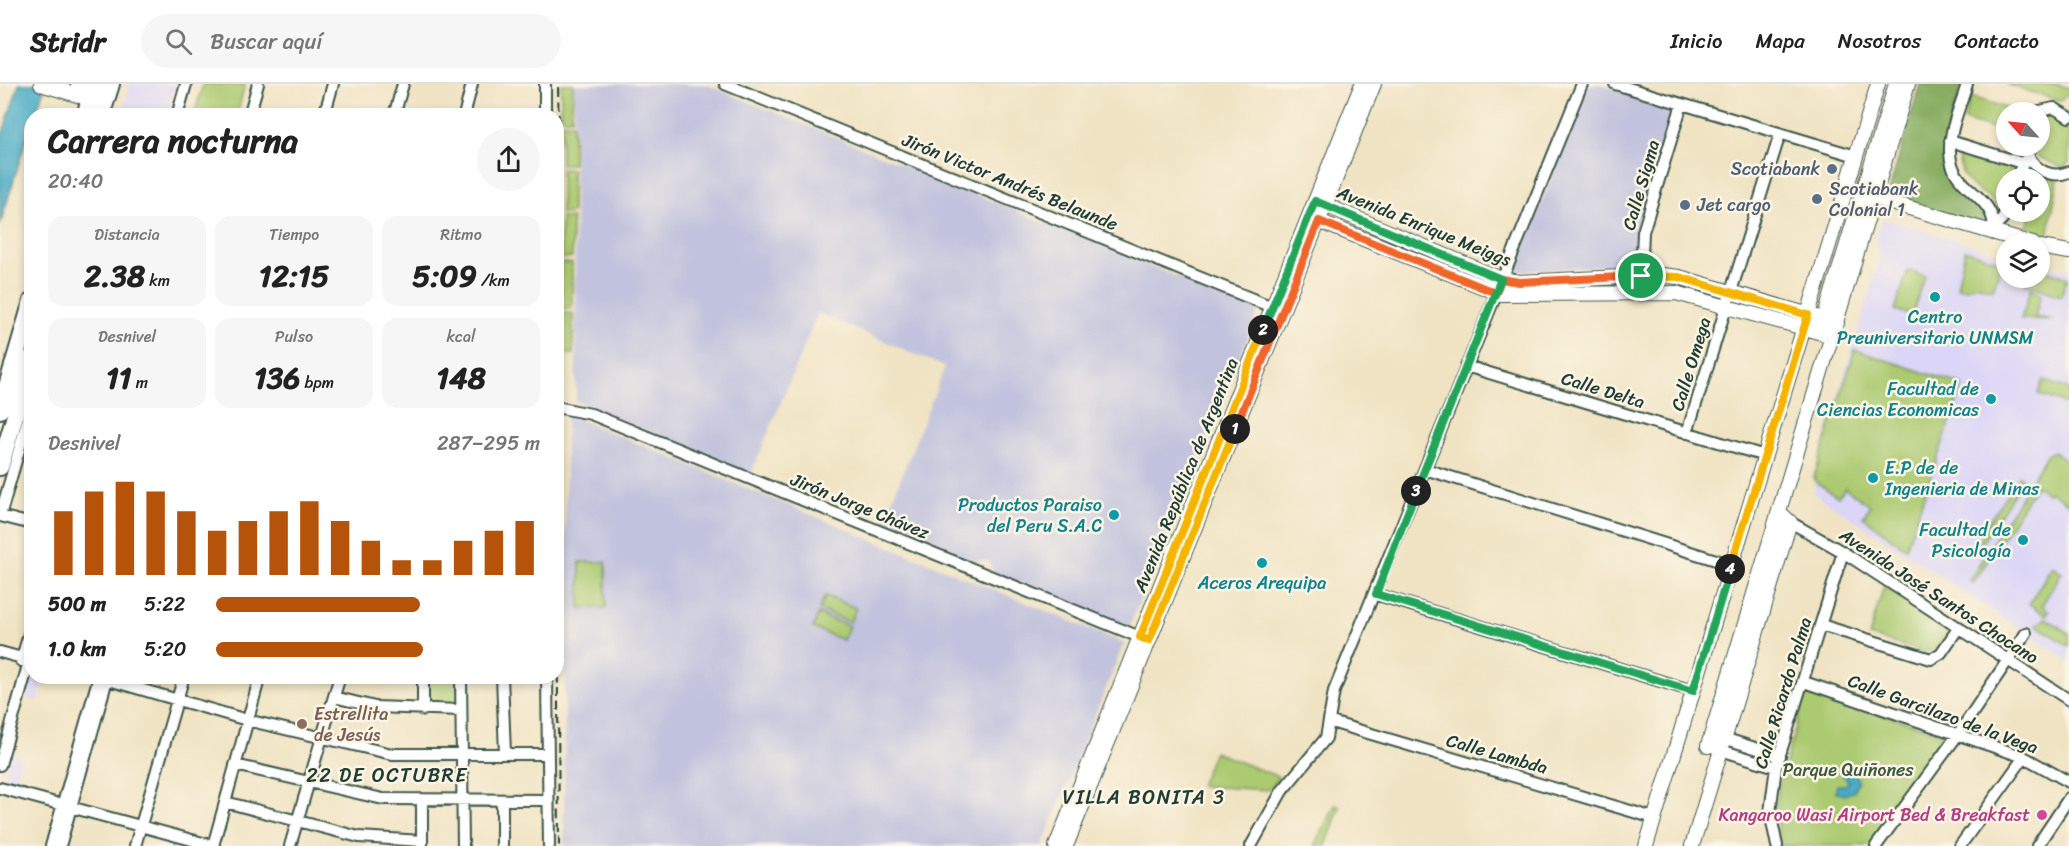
<!DOCTYPE html>
<html lang="es">
<head>
<meta charset="utf-8">
<style>
  :root { --surface:#fff; --page:#f6f6f6; --text:#222; --muted:#767676; --line:#e0e0e0; --accent:#b45309 }
  body { margin:0; font-family:Sriracha,sans-serif; background:var(--page); color:var(--text); height:100vh; display:flex; flex-direction:column; font-size:22px; white-space:nowrap }
  * { box-sizing:border-box; margin:0 }
  p { font-size:20px; color:var(--muted) }
  .icon { flex:none; width:33px; height:33px; fill:none; stroke:currentColor; stroke-width:2; stroke-linecap:round; stroke-linejoin:round }
  .map { position:relative; flex:1; overflow:hidden }
  .side { position:absolute; left:24px; top:24px; width:540px; height:576px; display:flex; flex-direction:column; background:var(--surface); border-radius:24px; box-shadow:0 3px 9px #0003 }
  .side>* { flex:none }
  .needle { width:39px; rotate:297deg }
  .buttons { position:absolute; left:1996px; top:18px; display:grid; gap:12px }
  .buttons a { display:grid; place-items:center; width:54px; height:54px; border-radius:50%; background:var(--surface); box-shadow:0 3px 9px #0003; font-size:30px }
  .pin { position:absolute; display:grid; place-items:center; width:51px; height:51px; color:#fff; margin:-26px; border:3px solid #fff; border-radius:50%; box-shadow:0 2px 6px #0007 }
  .km { position:absolute; width:30px; height:30px; margin:-15px; border-radius:50%; background:#222; color:#fff; font-size:16px; line-height:30px; text-align:center }
  .round { display:grid; place-items:center; flex:none; width:63px; height:63px; border-radius:32px; background:var(--page) }
  .summary { display:flex; align-items:center; justify-content:space-between; height:102px; padding:0 24px }
  h1 { font-size:33px; font-weight:700; line-height:45px }
  .stats { display:grid; grid-template-columns:repeat(3,1fr); gap:9px; height:102px; padding:6px 24px }
  .stats div { display:grid; align-content:center; border-radius:15px; background:var(--page); text-align:center }
  .stats b { font-size:30px; font-weight:700 }
  .stats small { font-size:16px; font-weight:400 }
  .stats p { font-size:16px }
  .chart { height:168px; padding:12px 24px }
  .chart p { display:flex; justify-content:space-between }
  .chart svg { width:100%; height:108px; margin-top:6px; stroke:var(--accent); stroke-width:6 }
  ul { padding:0 24px; list-style:none; font-size:20px }
  li { display:grid; grid-template-columns:96px 72px 1fr; align-items:center; height:45px }
  li i { height:15px; border-radius:8px; background:var(--accent) }
  header { display:flex; align-items:center; gap:36px; box-sizing:border-box; height:84px; padding:0 30px; background:var(--surface); border-bottom:2px solid var(--line) }
  header strong { font-size:28px }
  nav { display:flex; gap:33px; margin-inline-start:auto; font-size:21px }
  .search { width:420px; height:54px; background:var(--page); display:flex; align-items:center; gap:15px; box-sizing:border-box; padding:0 21px; border-radius:33px; color:var(--muted); font-size:22px }
  .map>svg:first-child { display:block }
  .built { fill:#dbd6f7 }
  .industrial { fill:#c1c2dd }
  .green { fill:#acca71; stroke:#668452; stroke-width:1.5 }
  .forest { fill:#89ae63; stroke:#54764c; stroke-width:1.5 }
  .water { fill:#46abc6; stroke:#32747d; stroke-width:1.5 }
  .lines { fill:none; stroke-linecap:round; stroke-linejoin:round }
  .minor-casing { stroke:#3e5649; stroke-width:14 }
  .major-casing { stroke:#3e5649; stroke-width:16 }
  .highway-casing { stroke:#3e5649; stroke-width:20 }
  .minor { stroke:#fff; stroke-width:10 }
  .major { stroke:#fff; stroke-width:14 }
  .highway { stroke:#fff; stroke-width:16 }
  .rail { stroke:#1f3d34; stroke-width:2; stroke-dasharray:9 4.5; stroke-linecap:butt }
  .split-1-casing { stroke:#fff; stroke-width:12 }
  .split-2-casing { stroke:#fff; stroke-width:12 }
  .split-3-casing { stroke:#fff; stroke-width:12 }
  .split-4-casing { stroke:#fff; stroke-width:12 }
  .split-5-casing { stroke:#fff; stroke-width:12 }
  .split-1 { stroke:#f0652b; stroke-width:8 }
  .split-2 { stroke:#f5b400; stroke-width:8 }
  .split-3 { stroke:#22a559; stroke-width:8 }
  .split-4 { stroke:#22a559; stroke-width:8 }
  .split-5 { stroke:#f5b400; stroke-width:8 }
  .service-dot { fill:#5c6f8a; stroke:#fcf5e5; stroke-width:2 }
  .culture-dot { fill:#0f9aa8; stroke:#fcf5e5; stroke-width:2 }
  .education-dot { fill:#8d6e63; stroke:#fcf5e5; stroke-width:2 }
  .hotel-dot { fill:#d1479c; stroke:#fcf5e5; stroke-width:2 }
  .labels { text-anchor:middle; dominant-baseline:central; stroke-width:5; stroke-linejoin:round; paint-order:stroke }
  .service-label { font-size:18px; fill:#4e5e75; stroke:#fcf5e5; text-anchor:start }
  .street-label { font-size:18px; fill:#1f3d34; stroke:#fcf5e5 }
  .culture-label { font-size:18px; fill:#0d838f; stroke:#fcf5e5; text-anchor:end }
  .education-label { font-size:18px; fill:#785e54; stroke:#fcf5e5; text-anchor:start }
  .park-label { font-size:18px; fill:#3b5940; stroke:#fcf5e5 }
  .hotel-label { font-size:18px; fill:#b23c85; stroke:#fcf5e5; text-anchor:end }
  .neighbourhood-label { font-size:20px; letter-spacing:1.5px; fill:#1f3d34; stroke:#fcf5e5 }
</style>
</head>
<body>
<header>
<strong>Stridr</strong>
<div class="search"><svg class="icon" aria-label="search" viewBox="0 0 24 24"><circle cx="10" cy="10" r="6"/><path d="M15 15l6 6"/></svg>Buscar aquí</div>
<nav><a>Inicio</a><a>Mapa</a><a>Nosotros</a><a>Contacto</a></nav>
</header>
<div class="map">
<svg width="2069" height="762" viewBox="0 0 2069 762">
  <rect width="100%" height="100%" fill="#fcf5e5"/>
  <filter id="ink" filterUnits="userSpaceOnUse"><feTurbulence type="fractalNoise" baseFrequency=".0167" numOctaves="2"/><feDisplacementMap in="SourceGraphic" scale="12" xChannelSelector="R" yChannelSelector="G"/><feConvolveMatrix kernelMatrix="1 2 1 2 8 2 1 2 1" color-interpolation-filters="sRGB"/></filter>
  <filter id="wash" filterUnits="userSpaceOnUse"><feTurbulence type="fractalNoise" baseFrequency=".008" numOctaves="4" result="noise"/><feDisplacementMap in="SourceGraphic" scale="24" xChannelSelector="R" yChannelSelector="G"/><feGaussianBlur stdDeviation="1.35" result="paint"/><feColorMatrix in="noise" values="0 0 0 0 0 0 0 0 0 0 0 0 0 0 0 0 0 1.4 0 .05"/><feComposite in="paint" operator="in"/></filter>
  <g filter="url(#wash)">
    <rect width="100%" height="100%" fill="#f0e3c3"/>
    <path class="built" d="M130 0H178L172 8 167 31H121Z
      M1882 134 2007 172V194H2040V182L2069 186V577L1813 409 1816 398 1814 393 1878 180 1876 151Z
      M32 593H44L38 617 26 614Z
      M10 670 22 673 14 700 3 696Z"/>
    <path class="industrial" d="M574 0H705L1259 226 1129 543 992 488 989 478 982 476 974 479 882 441 945 283 818 229 751 390 576 317Z
      M1589 0H1600L1674 22 1636 147 1634 180 1521 187 1515 184Z
      M566 330 1124 559 1042 762H564Z"/>
    <path class="green" d="M203 0H245L237 31 181 32 182 27 195 29Z
      M561 0H573L572 34H561Z
      M2006 0H2055L2069 4V9L2060 17Z
      M1971 13 2020 28H2007V49L1964 36Z
      M2044 30 2056 31 2069 43V79L2062 84 2030 69 2029 62H2040V32Z
      M561 39H573V80H561Z
      M1956 63 2013 82 2009 94H2007L1999 127C1988 107 1982 112 1970 100 1961 91 1958 74 1956 63Z
      M561 85H572V129L561 130Z
      M2043 91 2058 96 2047 157 2025 150 2032 128H2040V102Z
      M561 134H572V174H560Z
      M1965 166 1997 176 2001 181 1993 205 1975 200 1965 205 1957 203Z
      M560 179H572V224L561 225Z
      M2040 184 2068 194 2061 212 2025 199 2028 194H2040Z
      M1908 186 1925 192 1912 231 1895 226Z
      M2031 204 2041 210 2035 233 2054 236 2021 235Z
      M573 229V270H561V230Z
      M1855 266 1963 301 1906 464 1863 433 1870 422 1845 404 1838 413 1816 398 1814 393Z
      M2043 296 2069 305V321L2038 310Z
      M2053 368 2069 378V420L2050 407 2048 410 2036 402 1976 495 1973 499 1969 497 2047 370Z
      M2019 392 2023 396 1982 459 1979 457 1984 449 1982 448Z
      M580 478H606V524H580Z
      M2052 482 2062 488 2042 521 2049 527 2046 531 2029 520Z
      M1884 502 1950 544 1937 564 1924 568 1869 552Z
      M825 512 856 524 850 538 819 526Z
      M818 530 849 542 843 556 813 544Z
      M2046 534 2069 549V562L2036 541Z
      M428 593H459V624L427 623Z
      M1806 607 1949 651 1870 762H1780L1775 728 1778 705Z
      M1214 668 1279 693 1269 706 1200 702Z
      M1335 721 1340 722 1326 762 1315 761Z"/>
    <path class="forest" d="M1920 0H1962C1950 42 1929 72 1964 109 1978 123 1982 116 1991 138L1987 142 1887 114Z"/>
    <path class="water" d="M19 0H46L35 31 32 32 31 40 0 141V57Z
      M1843 683 1854 687 1858 696 1854 707 1844 711 1835 708 1837 701H1845L1849 698 1841 689Z"/>
  </g>
  <g filter="url(#ink)">
    <g class="lines">
      <g class="minor-casing">
        <path id="minor" d="M545 0V32
          M725 0 1277 225
          M1615 0 1856 72
          M1967 0C1961 21 1949 46 1950 68 1951 109 1997 108 1994 150
          M2035 28 2054 24 2069 33
          M177 32 186 0
          M249 32 258 0
          M324 32 333 0
          M394 32 403 0
          M464 32 472 0
          M1950 57 2022 79
          M2025 62C2030 83 2048 96 2069 88
          M2016 94 2025 76
          M1994 144 2002 136 2007 123
          M1641 192 1643 148 1682 20
          M1466 282 1765 372
          M556 323 591 330 1147 556
          M1687 349 1780 50
          M1425 385 1732 481
          M0 432 32 321
          M0 432 32 440
          M1790 438 1843 468 2069 616
          M1375 510 1693 607
          M1821 541 1931 575 1941 569 1959 543
          M0 568 29 576
          M21 577 32 540
          M95 592 247 636 392 670H548
          M461 592 463 762
          M502 592 505 670
          M547 592 549 762
          M1804 598 2024 673 2069 698
          M334 613 375 623 461 626
          M423 626V592
          M1331 638 1654 734
          M1717 652 1780 672
          M1714 664 1776 683
          M0 681 32 567
          M235 681 383 715 548 716
          M0 704 214 762
          M502 716V762
          M225 718 359 753 422 757
          M422 761V717
          M51 762 99 592
          M60 762 108 592
          M135 762 184 592
          M213 762 260 592
          M290 762 340 592
          M1251 762 1282 707 1326 654 1334 607 1582 0
          M1777 762 1770 728 1776 683 1843 468
          M1876 762 1959 649 2026 549
          M1960 762 2024 673
          M2037 762 2069 714"/>
      </g>
      <g class="major-casing">
        <path id="major" d="M41 0 97 17
          M78 0 100 7
          M1868 112 2033 160
          M1318 118 1501 195 1519 198 1663 191 1679 193 1837 239
          M1311 134 1501 210 1676 209 1833 252
          M2040 163 2069 168
          M1822 242 1896 0
          M1708 662 1908 0
          M1056 762 1362 0
          M1066 762 1374 0
          M1646 762 1878 0
          M1692 762 1790 438 1780 429"/>
      </g>
      <g class="highway-casing">
        <path id="highway" d="M85 32 94 0
          M101 32 111 0
          M0 326 32 217
          M0 383 32 273"/>
      </g>
      <use href="#minor" class="minor"/>
      <use href="#major" class="major"/>
      <use href="#highway" class="highway"/>
      <path class="rail" d="M556 309 560 105 558 0
        M556 334 559 762"/>
    </g>
  </g>
  <g class="lines" filter="url(#ink)">
    <g class="split-1-casing">
      <path id="split-1" d="M1235 345 1319 137 1496 209 1501 195 1519 198 1641 192"/>
    </g>
    <g class="split-2-casing">
      <path id="split-2" d="M1235 345 1149 557 1140 553 1263 246"/>
    </g>
    <g class="split-3-casing">
      <path id="split-3" d="M1263 246 1315 117 1501 195 1416 407"/>
    </g>
    <g class="split-4-casing">
      <path id="split-4" d="M1416 407 1376 510 1693 607 1730 485"/>
    </g>
    <g class="split-5-casing">
      <path id="split-5" d="M1641 192 1679 193 1808 231 1730 485"/>
    </g>
    <use href="#split-1" class="split-1"/>
    <use href="#split-2" class="split-2"/>
    <use href="#split-3" class="split-3"/>
    <use href="#split-4" class="split-4"/>
    <use href="#split-5" class="split-5"/>
  </g>
  <g class="service-dot">
    <circle cx="1832" cy="85" r="6"/>
    <circle cx="1817" cy="115" r="6"/>
    <circle cx="1685" cy="121" r="6"/>
  </g>
  <g class="culture-dot">
    <circle cx="1935" cy="213" r="6"/>
    <circle cx="1991" cy="315" r="6"/>
    <circle cx="1873" cy="394" r="6"/>
    <circle cx="1114" cy="431" r="6"/>
    <circle cx="2023" cy="456" r="6"/>
    <circle cx="1262" cy="479" r="6"/>
  </g>
  <circle class="education-dot" cx="302" cy="640" r="6"/>
  <circle class="hotel-dot" cx="2042" cy="731" r="6"/>
  <g class="labels">
    <g class="service-label">
      <text x="1820" y="85" text-anchor="end">Scotiabank</text>
      <text x="1829" y="105">Scotiabank<tspan x="1829" dy="21">Colonial 1</tspan></text>
      <text x="1697" y="121">Jet cargo</text>
    </g>
    <g class="street-label">
      <text transform="translate(1010 98) rotate(22)">Jirón Victor Andrés Belaunde</text>
      <text transform="translate(1641 101) rotate(-74)">Calle Sigma</text>
      <text transform="translate(1424 142) rotate(22)">Avenida Enrique Meiggs</text>
      <text transform="translate(1691 280) rotate(-73)">Calle Omega</text>
      <text transform="translate(1603 306) rotate(17)">Calle Delta</text>
      <text transform="translate(1186 391) rotate(-68)">Avenida República de Argentina</text>
      <text transform="translate(860 422) rotate(22)">Jirón Jorge Chávez</text>
      <text transform="translate(1939 512) rotate(33)">Avenida José Santos Chocano</text>
      <text transform="translate(1783 609) rotate(-73)">Calle Ricardo Palma</text>
      <text transform="translate(1943 630) rotate(20)">Calle Garcilazo de la Vega</text>
      <text transform="translate(1497 670) rotate(16)">Calle Lambda</text>
    </g>
    <g class="culture-label">
      <text x="1935" y="233" text-anchor="middle">Centro<tspan x="1935" dy="21">Preuniversitario UNMSM</tspan></text>
      <text x="1979" y="305">Facultad de<tspan x="1979" dy="21">Ciencias Economicas</tspan></text>
      <text x="1885" y="384" text-anchor="start">E.P de de<tspan x="1885" dy="21">Ingenieria de Minas</tspan></text>
      <text x="1102" y="421">Productos Paraiso<tspan x="1102" dy="21">del Peru S.A.C</tspan></text>
      <text x="2011" y="446">Facultad de<tspan x="2011" dy="21">Psicología</tspan></text>
      <text x="1262" y="499" text-anchor="middle">Aceros Arequipa</text>
    </g>
    <g class="education-label">
      <text x="314" y="630">Estrellita<tspan x="314" dy="21">de Jesús</tspan></text>
    </g>
    <g class="park-label">
      <text x="1848" y="686">Parque Quiñones</text>
    </g>
    <g class="hotel-label">
      <text x="2030" y="731">Kangaroo Wasi Airport Bed &amp; Breakfast</text>
    </g>
    <g class="neighbourhood-label">
      <text x="387" y="691">22 DE OCTUBRE</text>
      <text x="1144" y="713">VILLA BONITA 3</text>
    </g>
  </g>
</svg>
<div class="buttons">
<a><svg class="needle" viewBox="-14 -14 28 28"><path d="M0-13l5 13h-10z" fill="#e53935"/><path d="M0 13l5-13h-10z" fill="#767676"/></svg></a>
<a><svg class="icon" aria-label="locate" viewBox="0 0 24 24"><circle cx="12" cy="12" r="6"/><path d="M12 2v4M12 18v4M2 12h4M18 12h4"/></svg></a>
<a><svg class="icon" aria-label="layers" viewBox="0 0 24 24"><path d="M12 4l9 5-9 5-9-5zM3 14l9 5 9-5"/></svg></a>
</div>
<div class="pin" style="left:1641px;top:192px;background:#1e9e55"><svg class="icon" aria-label="arrive" viewBox="0 0 24 24"><path d="M6 21V4h12l-3 4 3 4H6"/></svg></div>
<b class="km" style="left:1235px;top:345px">1</b>
<b class="km" style="left:1263px;top:246px">2</b>
<b class="km" style="left:1416px;top:407px">3</b>
<b class="km" style="left:1730px;top:485px">4</b>
<section class="side">
<div class="summary"><div><h1>Carrera nocturna</h1><p>20:40</p></div><a class="round"><svg class="icon" aria-label="share" viewBox="0 0 24 24"><path d="M12 15V3M7 8l5-5 5 5M5 13v7h14v-7"/></svg></a></div>
<div class="stats">
<div><p>Distancia</p><b>2.38<small> km</small></b></div>
<div><p>Tiempo</p><b>12:15</b></div>
<div><p>Ritmo</p><b>5:09<small> /km</small></b></div>
</div>
<div class="stats">
<div><p>Desnivel</p><b>11<small> m</small></b></div>
<div><p>Pulso</p><b>136<small> bpm</small></b></div>
<div><p>kcal</p><b>148</b></div>
</div>
<div class="chart"><p><span>Desnivel</span>287–295 m</p>
<svg viewBox="0 0 160 44" preserveAspectRatio="none"><path d="M5 44V18M15 44V10M25 44V6M35 44V10M45 44V18M55 44V26M65 44V22M75 44V18M85 44V14M95 44V22M105 44V30M115 44V38M125 44V38M135 44V30M145 44V26M155 44V22"/></svg>
</div>
<ul>
<li><b>500 m</b>5:22<i style="width:63%"></i></li>
<li><b>1.0 km</b>5:20<i style="width:64%"></i></li>
</ul>
</section>
</div>
</body>
</html>
